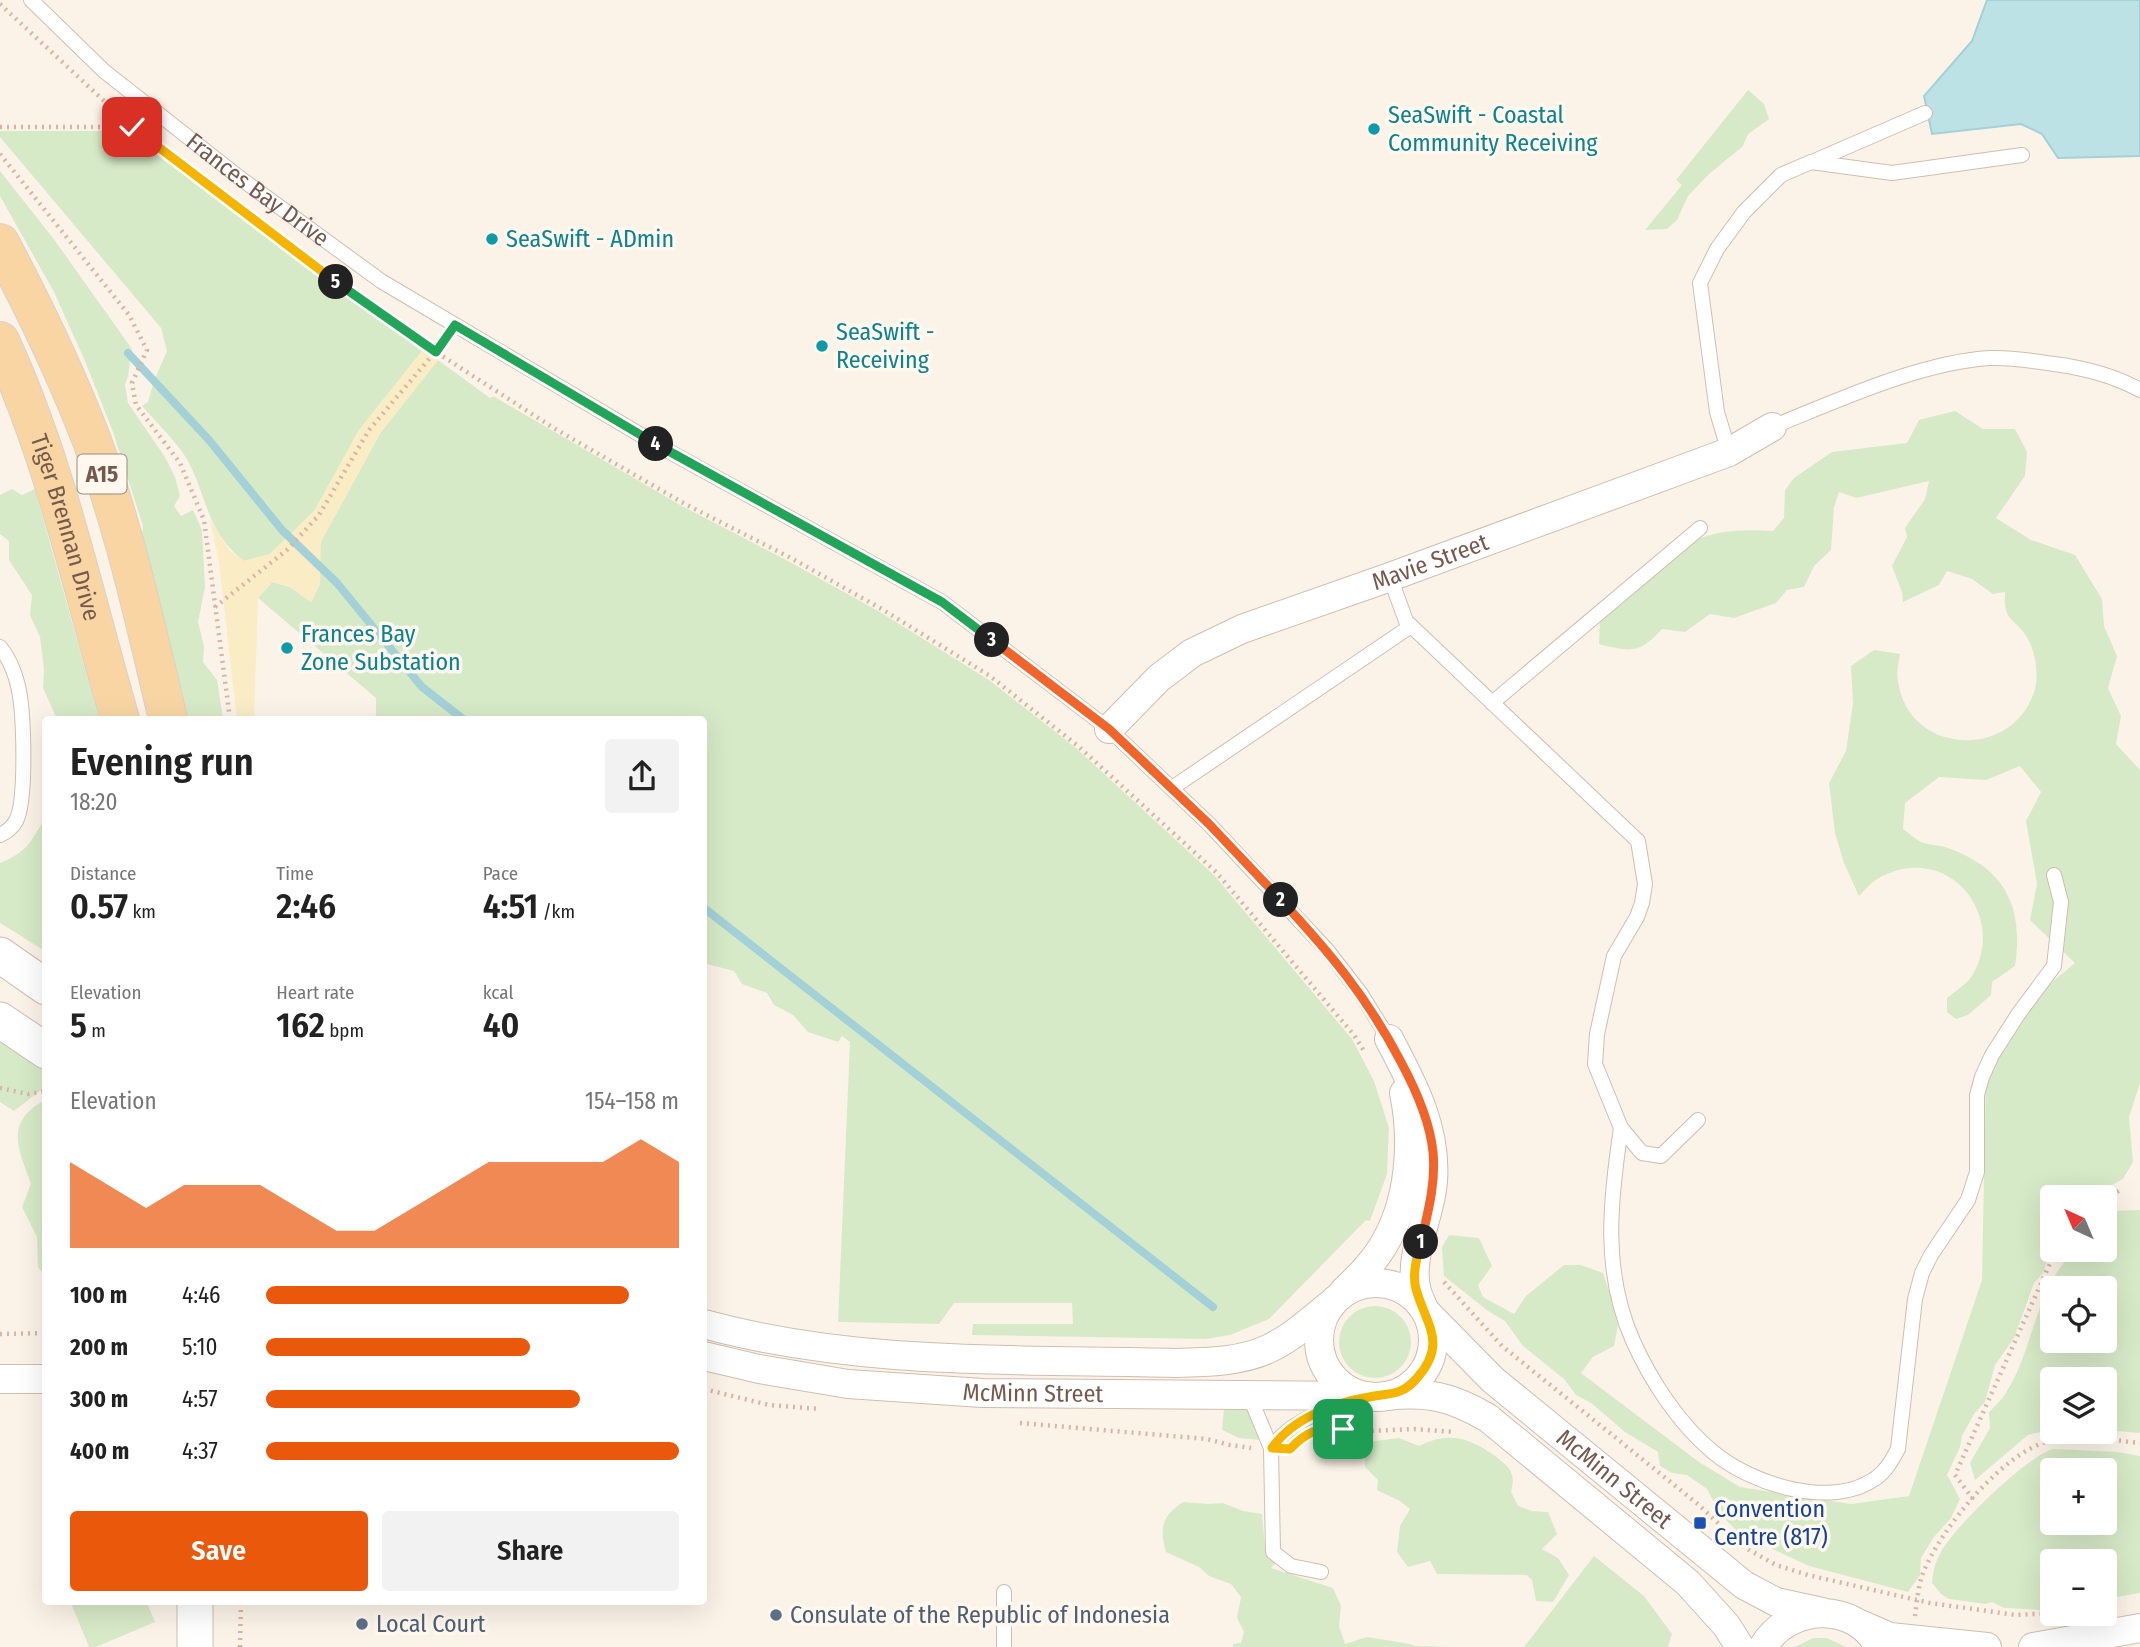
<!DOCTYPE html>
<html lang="en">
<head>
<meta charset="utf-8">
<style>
  :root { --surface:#fff; --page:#f2f2f2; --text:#222; --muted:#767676; --accent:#ea580c }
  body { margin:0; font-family:"Fira Sans Condensed",sans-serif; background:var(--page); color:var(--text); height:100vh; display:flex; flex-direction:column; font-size:26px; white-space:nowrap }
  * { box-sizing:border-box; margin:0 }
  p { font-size:23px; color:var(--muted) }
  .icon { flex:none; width:38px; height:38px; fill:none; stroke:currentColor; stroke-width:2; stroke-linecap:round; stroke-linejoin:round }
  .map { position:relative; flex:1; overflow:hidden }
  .sheet { position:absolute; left:42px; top:716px; width:665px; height:889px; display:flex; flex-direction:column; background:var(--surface); border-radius:7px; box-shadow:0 7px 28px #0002 }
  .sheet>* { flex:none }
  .needle { width:46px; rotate:316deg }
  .buttons { position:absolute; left:2040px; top:1185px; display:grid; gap:14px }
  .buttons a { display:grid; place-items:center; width:77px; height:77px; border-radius:7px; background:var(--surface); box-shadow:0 7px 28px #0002; font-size:35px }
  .pin { position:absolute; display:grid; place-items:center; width:60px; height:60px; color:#fff; margin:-30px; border-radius:14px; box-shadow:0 4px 10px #0006 }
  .km { position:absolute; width:35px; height:35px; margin:-18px; border-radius:50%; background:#222; color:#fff; font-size:19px; line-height:35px; text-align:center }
  .round { display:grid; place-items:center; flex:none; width:74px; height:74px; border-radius:7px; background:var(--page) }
  .head { display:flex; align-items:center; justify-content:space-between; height:119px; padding:0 28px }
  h1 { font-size:38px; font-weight:600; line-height:52px }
  .stats { display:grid; grid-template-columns:repeat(3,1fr); gap:10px; height:119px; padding:7px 28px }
  .stats div { display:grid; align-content:center }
  .stats b { font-size:35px; font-weight:600 }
  .stats small { font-size:19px; font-weight:400 }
  .stats p { font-size:19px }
  .chart { height:196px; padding:14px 28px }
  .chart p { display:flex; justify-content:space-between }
  .chart svg { width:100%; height:126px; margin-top:7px; fill:var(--accent); opacity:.7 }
  .action { display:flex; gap:14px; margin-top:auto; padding:14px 28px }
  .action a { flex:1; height:80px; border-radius:7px; background:var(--accent); color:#fff; font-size:28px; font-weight:600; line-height:80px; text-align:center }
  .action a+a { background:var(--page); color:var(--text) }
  ul { padding:0 28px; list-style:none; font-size:23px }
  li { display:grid; grid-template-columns:112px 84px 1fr; align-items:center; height:52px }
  li i { height:18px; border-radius:9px; background:var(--accent) }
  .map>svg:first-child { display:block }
  .green { fill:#d7eac7; fill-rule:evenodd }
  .sand { fill:#faecc4 }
  .water { fill:#bde2e6; stroke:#a3d1d7; stroke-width:2 }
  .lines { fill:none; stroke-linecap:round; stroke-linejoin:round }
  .stream { stroke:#a3d1d7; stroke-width:8 }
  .service-casing { stroke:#d0bdb0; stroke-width:16 }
  .minor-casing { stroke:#d0bdb0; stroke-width:30 }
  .tertiary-casing { stroke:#d0bdb0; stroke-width:37 }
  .primary-casing { stroke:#d9d1cd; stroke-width:40 }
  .path { stroke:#d6b5a3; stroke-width:4.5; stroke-dasharray:2 5; stroke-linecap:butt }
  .service { stroke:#fff; stroke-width:14 }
  .minor { stroke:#fff; stroke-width:28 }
  .tertiary { stroke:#fff; stroke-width:35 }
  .primary { stroke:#f8d5a3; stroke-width:38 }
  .split-1-casing { stroke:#fff; stroke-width:14 }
  .split-2-casing { stroke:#fff; stroke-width:14 }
  .split-3-casing { stroke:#fff; stroke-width:14 }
  .split-4-casing { stroke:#fff; stroke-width:14 }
  .split-5-casing { stroke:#fff; stroke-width:14 }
  .split-6-casing { stroke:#fff; stroke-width:14 }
  .split-1 { stroke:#f5b400; stroke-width:9 }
  .split-2 { stroke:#f0652b; stroke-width:9 }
  .split-3 { stroke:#f0652b; stroke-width:9 }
  .split-4 { stroke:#22a559; stroke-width:9 }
  .split-5 { stroke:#22a559; stroke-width:9 }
  .split-6 { stroke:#f5b400; stroke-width:9 }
  .culture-dot { fill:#0f9aa8; stroke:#fff8ef; stroke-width:2.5 }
  .transit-dot { fill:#1a4fb4; stroke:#fff8ef; stroke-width:2.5 }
  .service-dot { fill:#5c6f8a; stroke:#fff8ef; stroke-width:2.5 }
  .labels { text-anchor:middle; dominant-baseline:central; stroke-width:7; stroke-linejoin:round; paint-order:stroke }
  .shield { fill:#fff8ef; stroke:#9f897d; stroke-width:2 }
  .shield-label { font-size:23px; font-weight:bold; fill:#76594c }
  .culture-label { font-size:24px; fill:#0d838f; stroke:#fff8ef; text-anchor:start }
  .street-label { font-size:24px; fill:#76594c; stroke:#fff8ef }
  .transit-label { font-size:24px; fill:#164399; stroke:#fff8ef; text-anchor:start }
  .service-label { font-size:24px; fill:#4e5e75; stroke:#fff8ef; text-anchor:start }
</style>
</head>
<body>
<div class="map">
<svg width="2140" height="1647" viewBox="0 0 2140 1647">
  <rect width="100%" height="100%" fill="#fcf3e8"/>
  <path class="green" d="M1748 90 1764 104 1769 119 1748 134 1743 146 1709 174 1688 196 1677 220 1667 229 1645 230 1682 185 1676 180Z
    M0 131H131L422 351 359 430 315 510 270 554 244 561C206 531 208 499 188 461 178 443 156 422 142 406L148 402 154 381 167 351 161 328 0 137Z
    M0 171 53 238 132 349 128 376 125 385 128 403 165 457 175 477 180 496 174 506 181 516 193 510 202 530 205 587 198 622 204 646 203 662 217 680 223 719H181L140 551 143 526 113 432 85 361 54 292 0 196Z
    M438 360 490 398 493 396 682 506 788 561 880 612 989 680 1076 748 1214 875 1352 1039 1374 1081 1389 1128 1387 1174 1370 1221 1366 1220 1269 1319 1230 1335 1205 1339 972 1335 973 1324H1073L1072 1303H954L939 1324 838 1322 850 1042 842 1036 838 1042 808 1032 793 1015 774 1005 767 993 742 984 734 971 707 964 704 961V719H376V698L258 598 272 582 290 587 311 602 320 584V542L381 432Z
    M1955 411 1983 429H2015L2027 452 2025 476 1996 518 2031 540 2075 555 2102 599 2104 626 2117 656 2108 688 2121 716 2116 744 2140 770V1083L2129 1117 2133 1162 2123 1179 2090 1197H2053V1231L2046 1242 2048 1255 2044 1272 2034 1283 2014 1338 1995 1365 1985 1402 1974 1414 1962 1436 1960 1447 1947 1475 1960 1499 1951 1518 1934 1537 1921 1558 1920 1575 1908 1592 1809 1566 1740 1534 1720 1514 1707 1489 1687 1475 1672 1473 1660 1466 1658 1452 1625 1432 1591 1403 1576 1395 1564 1379 1523 1346 1505 1321 1488 1311 1444 1276 1442 1247 1449 1235 1479 1238 1492 1266 1478 1285 1483 1297 1514 1314 1526 1296 1564 1265H1581L1603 1273 1613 1303 1620 1314 1614 1346 1593 1357 1581 1373 1699 1462 1740 1487 1851 1504 1909 1496 1982 1280 1986 1075 2008 1034 2045 988 2075 963 2030 920 2037 884 2026 821 2041 792 2020 766 1986 780 1939 777 1905 803 1903 829C1909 833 1915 839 1921 842 1929 845 1939 845 1948 848 2005 868 2024 907 2015 966L1992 982 1991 995 1968 1015 1956 1019 1947 1012V998C1954 992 1962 987 1968 981 1977 971 1982 954 1983 941 1984 885 1929 849 1879 878 1871 882 1865 890 1859 896L1844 863 1835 833 1829 783 1846 751 1853 703 1851 666 1874 650 1900 654C1899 662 1896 672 1898 681 1908 756 2014 761 2035 689 2039 672 2035 647 2024 633 2020 626 2009 620 2007 613 2004 607 2005 598 2005 592L1993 594 1972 579 1947 571 1939 585 1903 602 1902 592 1892 566 1907 537 1905 528 1925 499 1929 481 1856 498 1839 492 1834 507 1831 550 1814 566 1804 587 1787 590 1776 603 1734 618 1710 614 1685 632 1662 629C1640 654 1630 652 1599 644L1600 620 1691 542C1715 530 1745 529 1773 531L1784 518 1785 490 1794 478 1832 452 1907 443 1919 420Z
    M12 489 22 495 35 489 99 719H57L43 688 44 669 40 637 30 615 32 595 9 560V541L0 534V495Z
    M45 818V951L0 923V863C27 852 31 842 45 818Z
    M0 1040 45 1070V1087L14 1111 0 1102Z
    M45 1100V1276L38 1267 37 1237 22 1207 31 1184C18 1148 4 1122 45 1100Z
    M2140 1210V1433L2105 1430V1379H2053V1429L2028 1435 1975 1480 1970 1463 1990 1428 1989 1412C1995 1406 2003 1399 2007 1391 2035 1346 2035 1286 2076 1250H2105V1216L2110 1211ZM2053 1288H2105V1340H2053Z
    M1339 1342a36 36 0 1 1 72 0a36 36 0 1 1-72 0Z
    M1224 1408 1248 1409 1261 1440 1239 1438 1222 1430Z
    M1399 1438 1419 1446C1449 1431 1470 1438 1495 1456 1510 1467 1516 1473 1511 1492L1518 1506 1532 1511 1548 1512 1557 1534 1542 1549 1558 1558 1569 1575 1553 1602 1536 1601 1532 1580 1527 1575 1437 1574 1430 1561 1408 1567 1397 1552 1400 1526 1410 1509 1400 1501 1377 1490 1378 1480 1365 1467 1364 1451 1374 1441Z
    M2053 1449 2118 1452 2140 1456V1593L2105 1599V1561H2053V1607L2041 1610 2004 1608 1992 1602 1985 1604 1949 1599 1941 1594 1932 1583C1933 1572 1935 1562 1941 1552 1955 1526 2026 1457 2053 1449ZM2053 1470H2105V1522H2053Z
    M1183 1502 1208 1504 1223 1503 1243 1511 1262 1514 1265 1548 1277 1561 1271 1568 1333 1588 1341 1606 1339 1626 1345 1644 1367 1637 1410 1644 1415 1646 1453 1647H1233V1644L1241 1643 1244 1632 1237 1618 1241 1597 1231 1584 1209 1576 1199 1567 1166 1552C1159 1528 1162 1516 1183 1502Z
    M1594 1556 1644 1596 1672 1634 1668 1647H1524Z
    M70 1601H146L155 1622 96 1647H89Z
    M1813 1638H1827L1846 1647H1795Z"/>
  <path class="sand" d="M422 351 438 360 381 432 321 542 320 584 311 602 290 587 272 582 258 598 254 719H237L219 562 210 519 229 550 244 561 270 554 315 510 359 430Z"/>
  <path class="water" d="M1987 0H2140V156L2058 158 2042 134 2021 124 1932 134 1924 96 1972 41Z"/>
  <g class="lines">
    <path class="stream" d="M128 353 209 440 282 530 337 583 422 687 463 719
      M704 908 1213 1307"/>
    <g class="service-casing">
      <g id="service">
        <path id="s1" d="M31 0 104 71 240 178 381 281 661 447 942 602 1109 729 1209 824 1327 950 1361 994 1389 1039"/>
        <path d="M1812 162 1925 113"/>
        <path d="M1772 427C1836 401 1921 362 1990 358 2011 357 2033 361 2054 364 2084 368 2113 375 2140 390"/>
        <path d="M1729 452 1717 412 1700 283 1717 249 1744 212 1781 175 1811 162 1892 173 2022 155"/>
        <path d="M1390 577 1406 621 1638 841 1645 884 1642 903 1637 917 1614 956 1597 1034 1595 1064 1621 1128 1642 1153 1661 1156 1698 1120"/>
        <path d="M0 647C9 658 15 673 18 686 24 711 27 800 16 821 12 828 7 832 0 835"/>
        <path d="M1492 703 1700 528"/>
        <path d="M1172 788 1411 626"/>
        <path d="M1621 1128C1610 1201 1602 1271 1633 1341 1651 1381 1679 1424 1713 1452 1751 1484 1831 1510 1876 1478 1886 1471 1892 1460 1898 1449L1915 1299 1922 1273 1931 1255 1968 1200 1977 1172V1095L1982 1077 1992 1055 2019 1013 2054 966 2061 902 2054 875"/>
        <path d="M1249 1395 1271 1448 1273 1552 1291 1566 1321 1572"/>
        <path d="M1271 1448C1289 1424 1315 1413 1343 1404"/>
        <path d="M1004 1592V1647"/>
      </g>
    </g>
    <g class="minor-casing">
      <g id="minor">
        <path id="s2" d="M1109 729 1159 678 1192 653 1242 629 1390 577 1729 452 1772 427"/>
        <path d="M1389 1039C1413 1084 1437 1129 1433 1181 1431 1214 1409 1255 1416 1287 1417 1294 1421 1301 1423 1307"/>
        <circle cx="1376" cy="1340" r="57"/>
        <path d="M1344 1291C1358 1278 1373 1263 1383 1246 1410 1202 1414 1142 1404 1093"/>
        <path id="s3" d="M1426 1312 1493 1380 1744 1585 1776 1602 1822 1612"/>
        <path d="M704 1324C857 1366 1019 1359 1176 1363 1207 1362 1240 1362 1268 1349 1292 1338 1311 1320 1331 1304"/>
        <path id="s4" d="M704 1356 759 1369 848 1384 982 1393 1365 1396"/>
        <path d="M0 1379H46"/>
        <path d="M1386 1396C1428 1391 1452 1397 1488 1418L1688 1583 1726 1625 1740 1647"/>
        <path d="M1860 1624 1890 1637 1987 1647"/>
        <path d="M1763 1647C1788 1604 1855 1600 1879 1647"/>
        <path d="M2033 1647 2140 1628"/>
      </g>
    </g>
    <g class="tertiary-casing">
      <path id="tertiary" d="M0 955 46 987
        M0 1020 46 1051
        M195 1601V1647"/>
    </g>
    <g class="primary-casing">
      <g id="primary">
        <path d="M0 243C34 307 66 373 92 441 125 531 146 626 168 719"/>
        <path id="s5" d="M0 341C56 462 83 592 120 719"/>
      </g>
    </g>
    <path class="path" d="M0 4 132 127 338 283 436 352 552 427 685 504 791 558 880 608 990 676 1078 746 1216 872 1354 1035 1364 1051
      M0 127H131
      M0 154 129 315 147 350 132 383 136 405 180 463 204 520 230 719
      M215 607 287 550 319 515 369 430 445 340
      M0 1088 28 1094 46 1091
      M2105 1199 2120 1190
      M1444 1282 1502 1346 1699 1505 1736 1540
      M0 1334 46 1333
      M704 1389 769 1405 820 1409
      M1020 1423 1207 1439 1230 1445 1251 1448
      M1337 1428 1369 1431 1414 1429 1454 1432
      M1973 1499 1955 1475 2056 1250
      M1742 1546 1776 1565 1808 1575 1930 1603 2016 1615 2053 1613
      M1915 1616C1917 1602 1918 1586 1923 1573 1940 1530 2003 1452 2049 1441 2078 1434 2111 1440 2140 1443
      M240 1647 241 1601"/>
    <use href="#service" class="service"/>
    <use href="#minor" class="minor"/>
    <use href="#tertiary" class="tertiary"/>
    <use href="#primary" class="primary"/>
  </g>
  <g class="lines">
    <g class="split-1-casing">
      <path id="split-1" d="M1343 1429C1319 1427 1307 1431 1290 1449L1272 1448C1293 1418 1334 1403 1369 1397 1389 1393 1402 1396 1417 1378 1448 1343 1426 1325 1416 1289 1412 1274 1417 1257 1421 1242"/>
    </g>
    <g class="split-2-casing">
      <path id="split-2" d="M1281 900C1331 954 1367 997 1401 1062 1416 1090 1430 1121 1433 1152 1436 1183 1428 1212 1421 1242"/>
    </g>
    <g class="split-3-casing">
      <path id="split-3" d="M992 640 1109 729 1209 824 1281 900"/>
    </g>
    <g class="split-4-casing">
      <path id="split-4" d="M656 444 942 602 992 640"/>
    </g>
    <g class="split-5-casing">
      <path id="split-5" d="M336 282 436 352 455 325 656 444"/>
    </g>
    <g class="split-6-casing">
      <path id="split-6" d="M132 127 336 282"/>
    </g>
    <use href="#split-1" class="split-1"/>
    <use href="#split-2" class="split-2"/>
    <use href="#split-3" class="split-3"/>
    <use href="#split-4" class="split-4"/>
    <use href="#split-5" class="split-5"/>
    <use href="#split-6" class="split-6"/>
  </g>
  <g class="culture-dot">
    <circle cx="1374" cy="129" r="7"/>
    <circle cx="492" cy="239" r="7"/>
    <circle cx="822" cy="346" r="7"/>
    <circle cx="287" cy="648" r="7"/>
  </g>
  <rect class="transit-dot" x="1693" y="1516" width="14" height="14" rx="3.5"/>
  <g class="service-dot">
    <circle cx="776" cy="1615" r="7"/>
    <circle cx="362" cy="1624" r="7"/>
  </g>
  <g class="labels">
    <rect class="shield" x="77.5" y="454.5" width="49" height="39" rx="5"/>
    <g class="shield-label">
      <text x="102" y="474">A15</text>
    </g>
    <g class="culture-label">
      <text x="1388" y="115">SeaSwift - Coastal<tspan x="1388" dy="28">Community Receiving</tspan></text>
      <text x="506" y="239">SeaSwift - ADmin</text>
      <text x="836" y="332">SeaSwift -<tspan x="836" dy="28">Receiving</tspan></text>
      <text x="301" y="634">Frances Bay<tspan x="301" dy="28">Zone Substation</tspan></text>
    </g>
    <g class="street-label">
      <text stroke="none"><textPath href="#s1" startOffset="296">Frances Bay Drive</textPath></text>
      <text stroke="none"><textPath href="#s5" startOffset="198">Tiger Brennan Drive</textPath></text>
      <text stroke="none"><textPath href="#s2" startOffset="368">Mavie Street</textPath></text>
      <text stroke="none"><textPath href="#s4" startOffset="332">McMinn Street</textPath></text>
      <text stroke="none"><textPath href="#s3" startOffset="252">McMinn Street</textPath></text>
    </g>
    <g class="transit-label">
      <text x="1714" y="1509">Convention<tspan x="1714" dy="28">Centre (817)</tspan></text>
    </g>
    <g class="service-label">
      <text x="790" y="1615">Consulate of the Republic of Indonesia</text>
      <text x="376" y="1624">Local Court</text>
    </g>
  </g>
</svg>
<div class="buttons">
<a><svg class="needle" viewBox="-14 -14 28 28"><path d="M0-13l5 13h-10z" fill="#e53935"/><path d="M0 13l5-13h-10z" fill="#767676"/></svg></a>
<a><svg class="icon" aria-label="locate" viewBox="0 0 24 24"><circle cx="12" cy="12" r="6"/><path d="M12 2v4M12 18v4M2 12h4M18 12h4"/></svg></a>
<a><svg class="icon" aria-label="layers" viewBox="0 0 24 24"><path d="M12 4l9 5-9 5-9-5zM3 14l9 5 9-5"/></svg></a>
<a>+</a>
<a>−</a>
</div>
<div class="pin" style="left:1343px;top:1429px;background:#1e9e55"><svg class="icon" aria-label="arrive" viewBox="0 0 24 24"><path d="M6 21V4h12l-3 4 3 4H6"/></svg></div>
<div class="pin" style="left:132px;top:127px;background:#d93025"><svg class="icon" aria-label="check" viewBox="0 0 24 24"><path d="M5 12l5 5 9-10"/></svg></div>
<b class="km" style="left:1421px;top:1242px">1</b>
<b class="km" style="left:1281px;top:900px">2</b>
<b class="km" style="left:992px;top:640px">3</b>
<b class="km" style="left:656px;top:444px">4</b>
<b class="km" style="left:336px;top:282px">5</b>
<section class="sheet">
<div class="head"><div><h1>Evening run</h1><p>18:20</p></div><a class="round"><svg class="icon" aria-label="share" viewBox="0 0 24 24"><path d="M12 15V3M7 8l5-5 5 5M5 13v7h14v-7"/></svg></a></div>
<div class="stats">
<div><p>Distance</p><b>0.57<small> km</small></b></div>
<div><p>Time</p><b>2:46</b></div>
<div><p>Pace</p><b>4:51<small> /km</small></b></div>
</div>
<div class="stats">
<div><p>Elevation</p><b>5<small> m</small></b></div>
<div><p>Heart rate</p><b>162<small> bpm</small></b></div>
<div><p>kcal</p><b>40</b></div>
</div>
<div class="chart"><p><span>Elevation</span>154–158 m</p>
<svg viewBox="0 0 160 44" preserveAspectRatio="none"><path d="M0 44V14L10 22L20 30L30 22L40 22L50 22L60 30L70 38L80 38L90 30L100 22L110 14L120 14L130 14L140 14L150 6L160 14V44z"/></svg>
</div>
<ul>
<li><b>100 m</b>4:46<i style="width:88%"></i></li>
<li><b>200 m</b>5:10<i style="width:64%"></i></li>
<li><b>300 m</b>4:57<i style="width:76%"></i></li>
<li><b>400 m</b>4:37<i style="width:100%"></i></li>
</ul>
<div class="action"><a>Save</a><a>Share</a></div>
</section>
</div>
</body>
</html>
